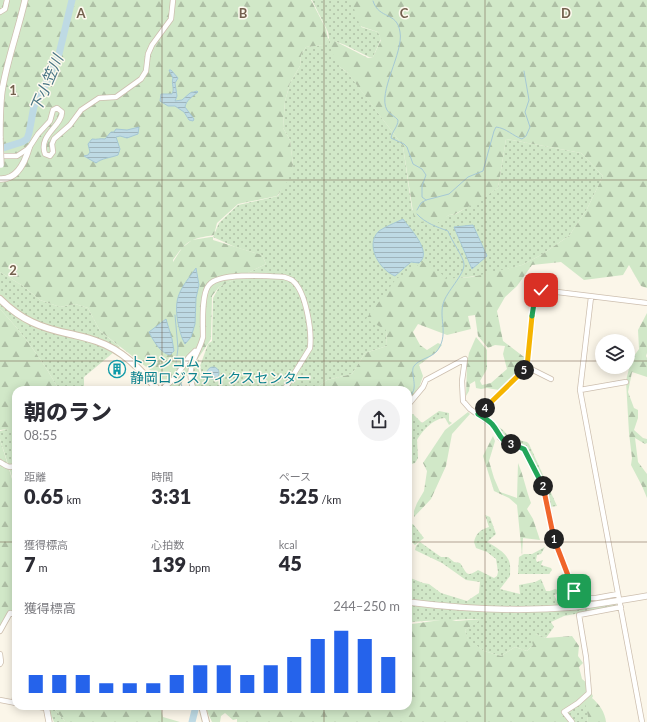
<!DOCTYPE html>
<html lang="ja">
<head>
<meta charset="utf-8">
<style>
  :root { --surface:#fff; --page:#f2f2f3; --text:#2b2b33; --muted:#7c7c81; --accent:#2563eb }
  body { margin:0; font-family:Lato,"Noto Sans JP",sans-serif; background:var(--page); color:var(--text); height:100vh; display:flex; flex-direction:column; font-size:15px; white-space:nowrap }
  * { box-sizing:border-box; margin:0 }
  p { font-size:13px; color:var(--muted) }
  .icon { flex:none; width:22px; height:22px; fill:none; stroke:currentColor; stroke-width:2; stroke-linecap:round; stroke-linejoin:round }
  .map { position:relative; flex:1; overflow:hidden }
  .drawer { position:absolute; left:12px; top:386px; width:400px; height:324px; display:flex; flex-direction:column; background:var(--surface); border-radius:12px; box-shadow:0 2px 10px #0003 }
  .drawer>* { flex:none }
  .buttons { position:absolute; left:595px; top:334px; display:grid; gap:8px }
  .buttons a { display:grid; place-items:center; width:40px; height:40px; border-radius:50%; background:var(--surface); box-shadow:0 2px 10px #0003; font-size:20px }
  .pin { position:absolute; display:grid; place-items:center; width:34px; height:34px; color:#fff; margin:-17px; border-radius:8px; box-shadow:0 2px 6px #0006 }
  .km { position:absolute; width:20px; height:20px; margin:-10px; border-radius:50%; background:#222; color:#fff; font-size:11px; line-height:20px; text-align:center }
  .round { display:grid; place-items:center; flex:none; width:42px; height:42px; border-radius:21px; background:var(--page) }
  .summary { display:flex; align-items:center; justify-content:space-between; height:68px; padding:0 12px }
  h1 { font-size:22px; font-weight:800; line-height:30px }
  .metrics { display:grid; grid-template-columns:repeat(3,1fr); gap:6px; height:68px; padding:4px 12px }
  .metrics div { display:grid; align-content:center }
  .metrics b { font-size:20px; font-weight:800 }
  .metrics small { font-size:11px; font-weight:400 }
  .metrics p { font-size:11px }
  .chart { height:112px; padding:8px 12px }
  .chart p { display:flex; justify-content:space-between }
  .chart svg { width:100%; height:72px; margin-top:4px; stroke:var(--accent); stroke-width:6 }
  .map>svg:first-child { display:block }
  .grass { fill:url(#grass-dots); fill-rule:evenodd }
  .forest { fill:url(#forest-firs) }
  .water { fill:url(#water-rules); stroke:#a5c8d5 }
  .lines { fill:none; stroke-linecap:round; stroke-linejoin:round }
  .stream { stroke:#a5c8d5; stroke-width:1 }
  .river { stroke:#bedae4; stroke-width:7 }
  .minor-casing { stroke:#cdbfaf; stroke-width:6 }
  .tertiary-casing { stroke:#cdbfaf; stroke-width:7 }
  .secondary-casing { stroke:#cfc0ad; stroke-width:8 }
  .minor { stroke:#fff; stroke-width:4.5 }
  .tertiary { stroke:#fff; stroke-width:5.5 }
  .secondary { stroke:#fff; stroke-width:6 }
  .tertiary-bridge-casing { stroke:#cdbfaf; stroke-width:7; stroke-linecap:butt }
  .tertiary-bridge { stroke:#fff; stroke-width:5.5 }
  .split-1-casing { stroke:#fff; stroke-width:8 }
  .split-2-casing { stroke:#fff; stroke-width:8 }
  .split-3-casing { stroke:#fff; stroke-width:8 }
  .split-4-casing { stroke:#fff; stroke-width:8 }
  .split-5-casing { stroke:#fff; stroke-width:8 }
  .split-6-casing { stroke:#fff; stroke-width:8 }
  .split-7-casing { stroke:#fff; stroke-width:8 }
  .split-1 { stroke:#f0652b; stroke-width:5 }
  .split-2 { stroke:#f0652b; stroke-width:5 }
  .split-3 { stroke:#22a559; stroke-width:5 }
  .split-4 { stroke:#22a559; stroke-width:5 }
  .split-5 { stroke:#f5b400; stroke-width:5 }
  .split-6 { stroke:#f5b400; stroke-width:5 }
  .split-7 { stroke:#22a559; stroke-width:5 }
  .grid { fill:none; stroke:#74604e; stroke-width:1; stroke-opacity:0.55 }
  .labels { text-anchor:middle; dominant-baseline:central; stroke-width:3; stroke-linejoin:round; paint-order:stroke }
  .culture-label { font-size:14px; fill:#0d838f; stroke:#fefaef; text-anchor:start }
  .water-label { font-size:15px; font-style:italic; fill:#497585; stroke:#fefaef }
  .grid-label { font-size:13px; text-anchor:middle; font-weight:bold; fill:#74604e; stroke:#fefaef; stroke-width:3; stroke-linejoin:round; paint-order:stroke }
</style>
</head>
<body>
<div class="map">
<svg width="647" height="722" viewBox="0 0 647 722">
  <defs>
    <pattern id="grass-dots" width="8" height="8" patternUnits="userSpaceOnUse"><rect width="8" height="8" fill="#d1e8c8"/><path d="M2 2h.1M6 6h.1" fill="none" stroke="#aebfa5" stroke-width="1.8" stroke-linecap="round"/></pattern>
    <pattern id="forest-firs" width="22" height="20" patternUnits="userSpaceOnUse"><rect width="22" height="20" fill="#d1e8c8"/><path d="M5 1l3.5 6h-7zM16 11l3.5 6h-7z" fill="#aebfa5"/></pattern>
    <pattern id="water-rules" width="6" height="5" patternUnits="userSpaceOnUse"><rect width="6" height="5" fill="#bedae4"/><path d="M0 2.5h6" fill="none" stroke="#9fb4bb"/></pattern>
  </defs>
  <rect width="100%" height="100%" fill="#fbf6e9"/>
  <path class="grass" d="M312 0H354L359 14 361 27 378 32 381 39 373 57H369L345 45 329 39 340 67 348 73 403 146 412 210 443 218 449 215 456 214 498 188 506 139 581 153 603 176 587 209 569 236 541 255 522 265 484 275 444 280 386 330 387 346 365 353 352 374 327 380 313 390H194L191 366 199 359 198 368 203 381 200 366 208 344 212 341 213 298 219 287 266 264 262 255 235 247 213 237 219 223 238 205 278 196 293 165 290 140 283 128 285 101 290 83 300 66 301 55 306 47 323 45 329 38 328 32ZM403 219 415 262 378 260 373 241Z
    M0 272 23 286 40 300 60 307 75 304 88 308 100 331 120 347 84 377V390H59C44 362 22 332 0 309Z
    M439 411 449 413V421L452 423 449 425 445 418C434 418 422 431 417 440L418 458 415 463 408 465V417L410 414H413L422 423Z
    M482 415 490 419 504 431 510 438 527 442 529 444 557 506 550 507 527 448 506 441 494 425Z
    M16 423V476L12 477 0 439V431L8 429Z
    M485 515 490 517 496 534 487 542C494 546 505 552 508 559 511 563 510 571 510 576L500 589 520 594 519 585 535 582 541 579 546 591H550L555 589 572 595V596C566 596 560 592 554 595L561 609 616 604 618 606 564 616 551 622 554 627 546 638 536 634 533 645 527 651 515 647 501 656 484 651 468 640 465 630 481 619C457 620 434 620 411 622L408 620V577L423 583 429 584 441 593 467 601 479 593 480 582 466 580 442 563 419 552 415 550 416 546 420 542 441 557H448L454 562 460 563C467 573 466 578 478 570L494 578 497 576 498 572 496 559 487 552 476 548 474 542C476 534 479 530 489 527Z
    M413 524 424 538 415 545 408 539V527Z
    M545 547 541 554 537 555 536 560 537 562 543 560 541 565 551 568 552 570 549 574H518L519 557 524 554H532Z
    M588 687 593 696 591 700 587 722H565L562 710 585 688Z
    M50 706H55V710L66 722H54L50 713Z"/>
  <path class="forest" d="M0 0H311L326 29 328 39 324 45 306 47 301 55 300 66 290 83 285 101 283 128 290 140 293 165 287 182 277 196 238 204 217 223 214 235C190 239 187 240 173 260V262L182 248 192 240 211 237H213V240L262 255 266 264 219 287 212 296 211 339 179 387 166 390 163 380 100 331 88 308 75 304 60 307 40 300 23 286 0 272Z
    M351 0H647V288L641 286 629 265 623 275 584 280 561 262 532 265 517 286 505 297 497 311 503 341 524 357V367L501 393 499 390 487 388 481 389 476 388 475 381 470 384 469 391 466 396 467 364 469 353 476 337 487 350V369L480 381 482 385 491 383 507 369 503 354 505 346 495 345 488 348 478 336 475 315 468 316 471 329 447 335 418 324 413 332 420 345 427 350 438 343 442 345 435 353 419 365 423 376 418 391 408 404V390H313L327 380 352 374 365 353 387 346 386 330 366 319 396 279 423 262 446 277 445 279 472 277 522 265 541 255 569 236 587 209 603 176 581 153 506 139 498 188 477 202 455 214 449 215 433 226 414 219 403 146 356 84 347 72 340 67 334 58 329 38 368 58 373 57 381 40 378 32 360 26Z
    M0 309C22 332 44 362 59 390H16V424L9 429 0 430Z
    M647 313V353L646 356 647 358V377L632 372 628 392 634 408 638 410V418L634 430 643 438 647 439V443L645 444 635 438 638 462 647 474V498L642 486 631 465 632 458 629 433 626 381 631 360 639 349 638 330Z
    M468 412 470 414 452 434 446 466 431 499 414 517V511L417 503 424 491 427 471 423 463 445 430Z
    M493 436 495 441 489 461 494 478 500 492 517 498 518 463C524 477 526 490 531 503L527 509 533 519 540 540 523 538 522 555 517 505 509 498 494 491 483 456Z
    M0 439 12 479 16 478V615L10 612 0 632Z
    M448 619 456 621 482 619 465 630 468 639 484 651 501 656 515 647 527 651 533 645 531 638 536 634 546 638 572 636 579 646 578 656 583 663 579 667 582 679 587 683 586 690 589 692 565 711 568 722H237V719L233 720 225 713 221 716 220 722H212L207 711V706H408V622L412 624Z
    M592 698C599 704 605 712 606 722H587L588 716 585 703Z
    M55 706H160L163 717 180 722H66L55 710Z"/>
  <path class="water" d="M169 70H171L178 78 175 83 177 96 175 101 182 100 190 93 197 91 198 92C193 96 186 100 185 107L194 119 193 121 189 120 184 112 175 106H168L160 101 161 94H172C175 89 171 84 173 78Z
    M139 127 138 134 127 138 120 136 116 137 120 149 118 155C110 158 102 158 96 163L84 156 88 155 90 152 88 144 92 139C97 140 100 138 105 139L111 132H114L116 129 127 130Z
    M403 219C410 229 433 252 419 263L411 262 395 276C380 270 365 246 378 232 382 228 397 222 403 219Z
    M473 225 487 256 472 269 454 227Z
    M196 268 199 285 196 298 195 324 191 337 185 344C181 337 180 331 178 323 173 296 181 289 196 268Z
    M166 319 172 339 174 351 170 355C160 353 153 340 149 332Z
    M207 373a6 6 0 1 1 12 0a6 6 0 1 1-12 0Z"/>
  <g class="lines">
    <path class="stream" d="M373 1C379 20 397 11 400 32 404 52 377 93 387 110 389 114 395 116 398 120 398 127 392 131 391 138L404 144 407 147 413 164 422 169 426 175 422 186V197L426 200
      M417 210 421 203 426 200 449 194 468 177 483 171 494 131 496 127C506 128 513 136 522 139L526 136 530 127 525 112 529 100 524 71
      M175 315 178 348 176 363 178 372
      M179 377 183 390
      M408 397C421 390 409 373 414 366 419 359 431 358 437 351 449 335 439 320 443 304 446 292 465 274 464 264 464 258 451 240 448 231 437 227 425 223 417 214"/>
    <path class="river" d="M0 149 22 142 27 139 29 133 34 106 40 97 59 54 72 0
      M192 722 196 706"/>
    <g class="minor-casing">
      <path id="minor" d="M0 12 5 9 7 0
        M0 156H17L29 148 38 134 50 121 53 110 57 108 62 112C62 126 38 135 45 154L50 156 53 152 52 144 54 139 70 125 81 110 99 98 116 97 141 79 146 71 148 54 152 45 171 19 173 0
        M591 297 580 390 642 722
        M527 367 551 379
        M161 390 175 378 189 357 195 351
        M194 390C184 366 198 357 203 337 203 324 201 294 209 285 219 272 268 276 284 277 287 278 291 279 293 281 306 292 312 331 310 348L284 390
        M580 390 626 382
        M408 405 423 387 426 380 465 359 462 381 463 401 470 409 491 424 500 435V438L506 443 524 449 528 455 545 491 554 537 576 598H596L618 594
        M478 414 527 367 535 297 537 292 541 290 647 303
        M0 462C6 466 10 469 16 465
        M0 631 10 613 16 615
        M0 654 1 662 0 664
        M0 700 16 703
        M14 703 16 691
        M33 706 46 708
        M572 722 564 712 578 703 589 693 586 657 579 615 621 607"/>
    </g>
    <g class="tertiary-casing">
      <path id="tertiary" d="M0 138C0 122 0 106 2 91 7 60 18 31 25 0
        M0 179C17 180 25 162 29 148
        M408 602C463 609 519 612 575 607 599 604 623 600 647 596
        M46 706 49 722"/>
    </g>
    <g class="secondary-casing">
      <path id="secondary" d="M0 299C21 320 41 328 70 334 78 336 88 338 96 341 123 350 140 369 158 390
        M202 706 206 722"/>
    </g>
    <use href="#minor" class="minor"/>
    <use href="#tertiary" class="tertiary"/>
    <use href="#secondary" class="secondary"/>
    <g class="tertiary-bridge-casing">
      <path id="tertiary-bridge" d="M0 138 1 165"/>
    </g>
    <use href="#tertiary-bridge" class="tertiary-bridge"/>
  </g>
  <g class="lines">
    <g class="split-1-casing">
      <path id="split-1" d="M554 539 574 591"/>
    </g>
    <g class="split-2-casing">
      <path id="split-2" d="M543 486 554 539"/>
    </g>
    <g class="split-3-casing">
      <path id="split-3" d="M511 444 524 449 543 486"/>
    </g>
    <g class="split-4-casing">
      <path id="split-4" d="M485 408 478 414C483 417 488 420 492 424 499 432 500 441 511 444"/>
    </g>
    <g class="split-5-casing">
      <path id="split-5" d="M485 408 524 370"/>
    </g>
    <g class="split-6-casing">
      <path id="split-6" d="M524 370 527 367 532 316"/>
    </g>
    <g class="split-7-casing">
      <path id="split-7" d="M532 316 535 297 537 292 541 290"/>
    </g>
    <use href="#split-1" class="split-1"/>
    <use href="#split-2" class="split-2"/>
    <use href="#split-3" class="split-3"/>
    <use href="#split-4" class="split-4"/>
    <use href="#split-5" class="split-5"/>
    <use href="#split-6" class="split-6"/>
    <use href="#split-7" class="split-7"/>
  </g>
  <path class="grid" d="M162 0V390M324 0V390M485 0V722M0 180H647M0 361H602M628 361H647M0 542H16M408 542H647M162 706V722M324 706V722"/>
  <defs>
    <g id="building-ring" transform="scale(0.9)"><circle r="9.5" fill="#fefaef" stroke="#0f9aa8" stroke-width="1.5"/><path d="M-4-6H4V6H1V3H-1V6H-4ZM-2.5-4.3h1.7v1.8h-1.7ZM.8-4.3h1.7v1.8H.8ZM-2.5-1h1.7V.8h-1.7ZM.8-1h1.7V.8H.8Z" fill="#0f9aa8"/></g>
  </defs>
  <g fill-rule="evenodd">
    <use href="#building-ring" x="117" y="369"/>
  </g>
  <g class="labels">
    <g class="culture-label">
      <text x="130" y="361">トランコム<tspan x="130" dy="16">静岡ロジスティクスセンター</tspan></text>
    </g>
    <g class="water-label">
      <text transform="translate(46 83) rotate(-67)">下小笠川</text>
    </g>
  </g>
  <g class="grid-label">
    <text x="81" y="18">A</text>
    <text x="243" y="18">B</text>
    <text x="404" y="18">C</text>
    <text x="566" y="18">D</text>
    <text x="13" y="95">1</text>
    <text x="13" y="275">2</text>
  </g>
</svg>
<div class="buttons">
<a><svg class="icon" aria-label="layers" viewBox="0 0 24 24"><path d="M12 4l9 5-9 5-9-5zM3 14l9 5 9-5"/></svg></a>
</div>
<div class="pin" style="left:574px;top:591px;background:#1e9e55"><svg class="icon" aria-label="arrive" viewBox="0 0 24 24"><path d="M6 21V4h12l-3 4 3 4H6"/></svg></div>
<div class="pin" style="left:541px;top:290px;background:#d93025"><svg class="icon" aria-label="check" viewBox="0 0 24 24"><path d="M5 12l5 5 9-10"/></svg></div>
<b class="km" style="left:554px;top:539px">1</b>
<b class="km" style="left:543px;top:486px">2</b>
<b class="km" style="left:511px;top:444px">3</b>
<b class="km" style="left:485px;top:408px">4</b>
<b class="km" style="left:524px;top:370px">5</b>
<section class="drawer">
<div class="summary"><div><h1>朝のラン</h1><p>08:55</p></div><a class="round"><svg class="icon" aria-label="share" viewBox="0 0 24 24"><path d="M12 15V3M7 8l5-5 5 5M5 13v7h14v-7"/></svg></a></div>
<div class="metrics">
<div><p>距離</p><b>0.65<small> km</small></b></div>
<div><p>時間</p><b>3:31</b></div>
<div><p>ペース</p><b>5:25<small> /km</small></b></div>
</div>
<div class="metrics">
<div><p>獲得標高</p><b>7<small> m</small></b></div>
<div><p>心拍数</p><b>139<small> bpm</small></b></div>
<div><p>kcal</p><b>45</b></div>
</div>
<div class="chart"><p><span>獲得標高</span>244–250 m</p>
<svg viewBox="0 0 160 44" preserveAspectRatio="none"><path d="M5 44V33M15 44V33M25 44V33M35 44V38M45 44V38M55 44V38M65 44V33M75 44V27M85 44V27M95 44V33M105 44V27M115 44V22M125 44V11M135 44V6M145 44V11M155 44V22"/></svg>
</div>
</section>
</div>
</body>
</html>
